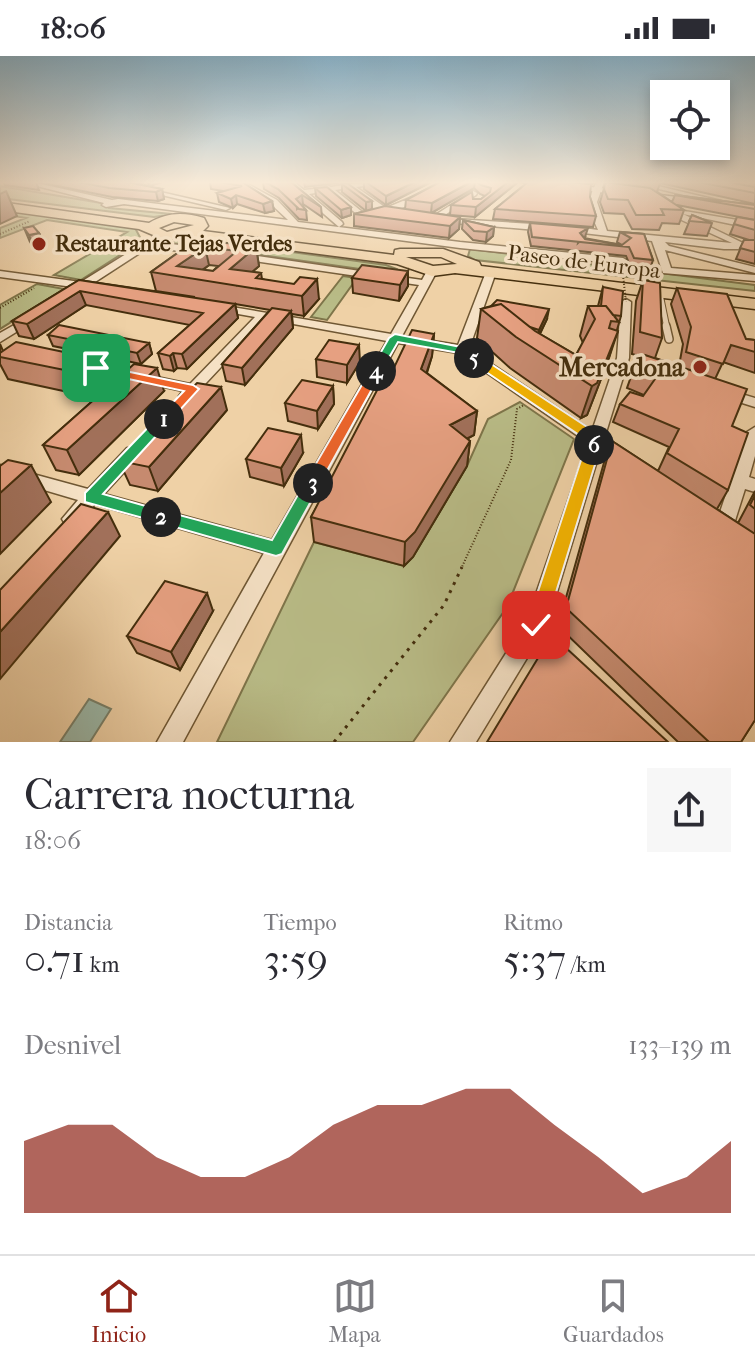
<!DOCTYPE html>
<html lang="es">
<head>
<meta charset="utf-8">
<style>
  :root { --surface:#fff; --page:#f7f7f7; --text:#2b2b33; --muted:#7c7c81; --line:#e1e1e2; --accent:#8f2418 }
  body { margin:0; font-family:"IM FELL French Canon",serif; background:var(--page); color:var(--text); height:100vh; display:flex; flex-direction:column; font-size:30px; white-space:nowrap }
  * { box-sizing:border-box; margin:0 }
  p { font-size:26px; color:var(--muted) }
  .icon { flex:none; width:44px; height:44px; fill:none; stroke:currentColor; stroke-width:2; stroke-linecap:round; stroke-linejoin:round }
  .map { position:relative; height:686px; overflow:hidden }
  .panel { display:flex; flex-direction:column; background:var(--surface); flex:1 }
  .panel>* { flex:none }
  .fabs { position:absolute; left:650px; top:24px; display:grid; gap:16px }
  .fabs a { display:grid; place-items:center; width:80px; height:80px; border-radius:0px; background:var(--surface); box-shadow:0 4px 12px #0003; font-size:40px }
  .pin { position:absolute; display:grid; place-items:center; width:68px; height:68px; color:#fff; margin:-34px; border-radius:16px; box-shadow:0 4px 12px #0006 }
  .km { position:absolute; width:40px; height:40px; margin:-20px; border-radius:50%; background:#222; color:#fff; font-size:22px; line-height:40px; text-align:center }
  .round { display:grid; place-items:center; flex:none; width:84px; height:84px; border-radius:0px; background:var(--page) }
  .headline { display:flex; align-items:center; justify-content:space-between; height:136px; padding:0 24px }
  h1 { font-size:44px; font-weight:600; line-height:60px }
  .figures { display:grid; grid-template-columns:repeat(3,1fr); gap:12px; height:136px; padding:8px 24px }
  .figures div { display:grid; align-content:center }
  .figures b { font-size:40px; font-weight:600 }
  .figures small { font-size:22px; font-weight:400 }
  .figures p { font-size:22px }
  .chart { height:224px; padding:16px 24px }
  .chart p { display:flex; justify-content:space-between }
  .chart svg { width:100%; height:144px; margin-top:8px; fill:var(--accent); opacity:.7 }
  .status { display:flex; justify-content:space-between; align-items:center; height:56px; padding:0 40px; background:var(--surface); direction:ltr }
  .status svg { height:22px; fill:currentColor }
  .tab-bar { display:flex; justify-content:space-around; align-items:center; height:112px; border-top:2px solid var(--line); background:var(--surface); font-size:22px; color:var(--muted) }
  .tab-bar a { display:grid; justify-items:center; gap:4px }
  .tab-bar .on { color:var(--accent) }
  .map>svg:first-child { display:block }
  .green { fill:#b9bc87; stroke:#7e754a; stroke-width:2 }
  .water { fill:#9ab7a8; stroke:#78806a; stroke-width:2 }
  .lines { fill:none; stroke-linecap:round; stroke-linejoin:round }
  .lane-far1-casing { stroke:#6f5733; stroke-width:7 }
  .lane-casing { stroke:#6f5733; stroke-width:10 }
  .street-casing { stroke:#6f5733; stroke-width:3 }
  .secondary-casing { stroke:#442e0d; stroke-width:3 }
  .primary-casing { stroke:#442e0d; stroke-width:3 }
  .path-far1 { stroke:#442e0d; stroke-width:2; stroke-dasharray:1 2; stroke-linecap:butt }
  .path { stroke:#442e0d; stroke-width:3; stroke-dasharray:3 6; stroke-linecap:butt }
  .lane-far1 { stroke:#f5e1c5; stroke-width:5 }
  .lane { stroke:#f5e1c5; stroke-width:7 }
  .street { fill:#f5e1c5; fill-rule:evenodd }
  .secondary { fill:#f5e1c5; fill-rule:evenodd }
  .primary { fill:#efd1a6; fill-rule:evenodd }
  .path-bridge { stroke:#442e0d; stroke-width:2; stroke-dasharray:1 2; stroke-linecap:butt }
  .wall { fill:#c68a6f; stroke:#442e0d; stroke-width:2; fill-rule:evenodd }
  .shaded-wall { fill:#a1705a; stroke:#442e0d; stroke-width:2 }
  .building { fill:#e6a081; stroke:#442e0d; stroke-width:2; fill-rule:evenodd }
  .split-1 { fill:#f0652b; stroke:#fff; stroke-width:2 }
  .split-2 { fill:#22a559; stroke:#fff; stroke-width:2 }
  .split-3 { fill:#22a559; stroke:#fff; stroke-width:2 }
  .split-4 { fill:#f0652b; stroke:#fff; stroke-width:2 }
  .split-5 { fill:#22a559; stroke:#fff; stroke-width:2 }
  .split-6 { fill:#f5b400; stroke:#fff; stroke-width:2 }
  .split-7 { fill:#f5b400; stroke:#fff; stroke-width:2 }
  .poi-dot { fill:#8f2418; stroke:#f5e1c5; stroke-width:3 }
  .labels { text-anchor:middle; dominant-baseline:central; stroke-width:7; stroke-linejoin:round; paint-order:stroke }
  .far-poi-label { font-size:22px; font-weight:bold; fill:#442e0d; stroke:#f5e1c5; text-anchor:start }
  .far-street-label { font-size:22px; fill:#442e0d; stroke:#f5e1c5 }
  .poi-label { font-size:26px; font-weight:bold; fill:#442e0d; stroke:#f5e1c5; text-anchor:end }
</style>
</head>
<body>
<div class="status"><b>18:06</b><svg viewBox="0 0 49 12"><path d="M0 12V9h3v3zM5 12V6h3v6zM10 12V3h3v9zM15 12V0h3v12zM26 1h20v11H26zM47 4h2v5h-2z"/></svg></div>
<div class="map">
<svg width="755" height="686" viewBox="0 0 755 686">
  <rect width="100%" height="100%" fill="#efd1a6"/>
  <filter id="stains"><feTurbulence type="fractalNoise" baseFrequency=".0025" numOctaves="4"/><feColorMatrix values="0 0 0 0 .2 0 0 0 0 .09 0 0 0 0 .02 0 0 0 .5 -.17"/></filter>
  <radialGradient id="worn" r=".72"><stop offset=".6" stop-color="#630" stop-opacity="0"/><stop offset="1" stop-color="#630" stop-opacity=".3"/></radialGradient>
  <path class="green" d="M0 130 101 147 109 152 172 158 154 161 0 142Z
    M9 155 135 172 142 185 81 224 54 219 127 176 47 164 0 182V172L26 162 1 158Z
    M197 183 386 209 397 213 402 219 170 186Z
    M470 193 755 229V235L475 204 468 200Z
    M343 220 357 222 327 264 311 261Z
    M37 228 64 233 0 273V249Z
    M520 346 574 383 507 551 413 686H217L314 486 404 510 413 500 467 410 488 363Z"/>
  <path class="water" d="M89 643 111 653 90 686H60Z"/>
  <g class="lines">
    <g class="lane-far1-casing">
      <path id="lane-far1" d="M660 238 667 272"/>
    </g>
    <g class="lane-casing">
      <path id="lane" d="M666 270 669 283"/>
    </g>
    <g class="street-casing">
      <path id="street" d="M21 126H32L112 144 118 143 288 164 271 148 236 126H244L277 144 298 166 460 186 623 202 628 205 623 208 460 192 124 148 106 151 102 149 104 147Z
        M106 126H117L230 152 226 154Z
        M287 126H294L304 134 324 132 327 129 331 131 343 129 341 126 351 128 381 126 378 128 356 131 386 152 446 127 462 126 395 155 398 157C380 163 364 144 348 132L335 134 366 159V163H363L328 135 309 138 342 166 343 168 339 171Z
        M597 126H604L597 146 607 175 732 187 664 156V152H667L755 167V173L683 158 743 187H755V193H724L665 186 669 190 755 211V217L665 194 671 212 755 219V225L663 217 652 185 566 175V171L569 170 598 174C590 156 586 143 597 126Z
        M630 126H641L738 149 734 151Z
        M473 135 477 137 476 139 440 162 548 169 552 172 548 175 442 166 439 163 433 165 429 163Z
        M155 180 159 183 156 186 202 192 207 195 202 198 149 191 92 228 94 230 93 232 74 234 73 231 0 221V215L81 226Z
        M243 198 422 224 428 213H436L437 215 402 280 458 289 486 216 495 214 496 216 469 293 592 375 617 302 621 246 626 243 631 246 629 302 604 383 629 399 631 403 629 407 623 409 600 395 547 569 476 686H450L527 564 588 387 458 297 398 287 183 686H157L264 497 95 448C86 458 79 473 65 468L62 463 78 444 0 421V409L88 433 127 392H139L141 396 139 400 104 438 272 484 387 285 266 263 191 343 186 344 179 340 183 335 95 316 88 312 95 308 190 328 255 261 216 254V250L220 249 391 278 419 229 240 203V199Z
        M30 260 34 261V265L0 286V277Z
        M725 333 755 342V351L720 340 718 337Z
        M755 371V400L749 421 755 423V436L745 433 733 471 730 476 724 478 718 476 715 471 747 376Z"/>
    </g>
    <g class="secondary-casing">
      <path id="secondary" d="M521 126H548L755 150V156Z"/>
    </g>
    <g class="primary-casing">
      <path id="primary" d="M0 146 149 167C167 156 184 156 204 162L208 170 203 175 394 199 395 194 400 193H443L479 206 481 210 755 243V253L455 217 432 220 397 208 188 181 165 184 139 173 0 154ZM174 166 194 169 167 176 159 172ZM406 201H441L457 208 433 210Z"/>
    </g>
    <path class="path-far1" d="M0 178 30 165
      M624 214 630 215V223
      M0 252 34 232
      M461 513 511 404 517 353 524 349"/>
    <path class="path" d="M334 686 444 549 462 511"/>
    <use href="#lane-far1" class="lane-far1"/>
    <use href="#lane" class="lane"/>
    <use href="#street" class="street"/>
    <use href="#secondary" class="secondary"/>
    <use href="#primary" class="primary"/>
    <path class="path-bridge" d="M622 210 626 246"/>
  </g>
  <path class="wall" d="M3 126H36L39 134 5 129Z
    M38 126H127L162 133 164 143 158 145 112 141Z
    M128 126H162L149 130Z
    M210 126H242L272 145 274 155 265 157 237 148 233 152 219 146 217 137 223 135 211 133Z
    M263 126H291L321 151 322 161 303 148 302 149 306 154 307 164 299 163 279 142 264 133Z
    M364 126H431L386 149 364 133Z
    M440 126H518L475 161 450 159 451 149 473 143H481L485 140 480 138 474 132 432 157 460 161 459 173 449 182 354 170V158L366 155 342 136V128L372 145V153H405L406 144Z
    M528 126H595L592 128 581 127 590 141 596 160 593 171 493 163 495 153Z
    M604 126H755V148L660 127 657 136 656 135 672 146 675 139 755 149V164L677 149 684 154 679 168 662 167 659 174 632 173 624 158 604 157 600 146 605 129Z
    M315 132 351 151V159L342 162 316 140Z
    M692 159 712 167 707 180 684 178Z
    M737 161 755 164V208L736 203 744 184H749L730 178Z
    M463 164 494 171 493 180 486 186 473 184 462 173Z
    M530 167 585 181 584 182 622 189 617 186 620 176 644 178 653 204 650 213 631 212 626 200 531 190 528 176Z
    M24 172 39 177 45 191 35 194 30 186Z
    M197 183 256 191 259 210 252 216 261 217 262 223 319 243 304 260 292 258 293 272 245 329 226 325 222 308 270 254 235 248 238 262 187 313 177 312 174 315 163 313 158 297 190 269 86 249 34 283 19 280 12 265 79 224 195 241 156 235 151 216ZM209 209 218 210 213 215 203 214Z
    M408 215V230L399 245 353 237 352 222Z
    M643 224 662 282 655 302 679 310 683 288 671 248 677 232 746 283 755 284V317L723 306 715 323 732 370 728 434 717 453 738 467 755 435V664L741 686H678L558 570 605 403 612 385 658 415 669 391 613 366 620 348 643 340 644 339 627 332 633 315 643 301 632 298 636 245Z
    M603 231 621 260 608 305 587 359 581 362 510 312 477 282 481 253 491 250 547 263 540 278 576 299 583 287 580 280 588 250H598Z
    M434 278 432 300 427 317 477 355 474 379 467 383 470 385 467 410 413 501 404 510 314 486 311 461 390 320Z
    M48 279 149 287 152 298 141 308 53 290Z
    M0 288 3 295 115 325 164 335 79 419 56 414 43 389 96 342 8 323 0 308Z
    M316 303 360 306 347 327 317 321Z
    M333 330 334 348 318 373 288 365 285 347Z
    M227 354 158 435 130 429 119 405Z
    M303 397 284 430 250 421 246 403Z
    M213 555 180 614 137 597 127 580Z"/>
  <path class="shaded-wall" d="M148 126H162L149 130Z
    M304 126H339L338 127 305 131Z
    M415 126H431L386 149V140Z
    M471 126H475L474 132 431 157 432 147Z
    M508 126H518L475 161 476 151Z
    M162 133 164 143 158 145 156 136Z
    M6 135 17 160 0 168V138Z
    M236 139 237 148 233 152 231 143Z
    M302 139 303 148 297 153 296 143Z
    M272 145 274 155 265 157 263 148Z
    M372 145V153L366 155V146Z
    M351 151V159L342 162 341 154Z
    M460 161 459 173 449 182 450 170Z
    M494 171 493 180 486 186 487 176Z
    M588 172 585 181 578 187 580 177Z
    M39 177 45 191 35 194 29 179Z
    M205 191 209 209 191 222 177 210Z
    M256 191 259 210 237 229 230 213Z
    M408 215V230L399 245 400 229Z
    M317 223 319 243 304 260 302 240Z
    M80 235 86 249 34 283 27 268Z
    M235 248 238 262 187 313 182 298Z
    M549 253 547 263 536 285 539 274Z
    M291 255 293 272 245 329 242 312Z
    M618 275 608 305 587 359 581 362 592 330Z
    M434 278 432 300 420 336 421 313Z
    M149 287 152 298 141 308 137 297Z
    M359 289 360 306 347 327V309Z
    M173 297 177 312 174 315 170 300Z
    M107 305 116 328 98 343 89 319Z
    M157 312 164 335 79 419 67 394Z
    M333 330 334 348 318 373 317 355Z
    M221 331 227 354 158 435 149 411Z
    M477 355 474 379 447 393 450 369Z
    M301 379 303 397 284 430 281 412Z
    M470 385 467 410 413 501 404 510 405 486Z
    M31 409 51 446 0 498V437Z
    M108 456 120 480 0 623V576Z
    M207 537 213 555 180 614 171 596Z"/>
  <path class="building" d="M78 126H127L162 133 156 136 109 132Z
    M219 126H242L272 145 263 148 236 139 231 143 217 137 242 130Z
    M265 126H291L321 151 302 139 296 143 306 154 299 153 278 133Z
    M366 126H415L386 140Z
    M440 126H471L432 147 406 144Z
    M477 126H508L476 151 451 149 472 136 473 143H481L490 136 491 132 481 129Z
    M528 126H567L591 128 590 141 596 160 495 153Z
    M605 126 650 132 684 154 661 153 664 159H636L628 144 608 143 604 133Z
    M698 126H728L755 131V137Z
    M347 127 372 145 366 146 342 128Z
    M327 131 351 151 341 154 315 132Z
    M675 139 755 149V153Z
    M385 150 460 161 450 170 354 158Z
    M692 159 712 167 689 165Z
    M737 161 755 164V174L734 168Z
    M463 164 494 171 487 176 474 175Z
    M530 167 588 172 580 177 585 183 622 189 631 182 620 176 644 178 653 204 634 202 629 191 532 181Z
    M33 170 39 177 29 179 24 172Z
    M197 183 256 191 230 213 261 217 256 222 294 228 300 221 317 223 302 240 151 216ZM205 191 237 195 213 215 177 210Z
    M744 184H755V196L740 192Z
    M362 209 408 215 400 229 352 222Z
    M79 224 235 248 182 298 173 297 170 300 158 297 203 257 80 235 27 268 12 265Z
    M643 224 660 227 662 282 640 276Z
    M603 231 623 235 621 260 613 259 606 250H601Z
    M677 232 727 238 746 283 755 284V296L731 289 723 308 686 296 691 271Z
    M497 244 549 253 539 274 530 271 501 248 491 250Z
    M501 248 535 275 576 299 595 263 588 250H606L619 266 611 265 609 272 618 275 597 327 592 330 516 281 481 253Z
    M272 252 291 255 242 312 222 308Z
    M59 269 149 287 137 297 48 279Z
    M412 274 434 278 421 313 477 355 450 369 470 385 415 476 405 486 311 461 386 317 390 320Z
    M329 284 359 289 347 309 316 303Z
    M16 286 107 305 89 319 0 301V297Z
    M645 299 747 333 732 370 748 377 728 434 667 397 679 373 620 348 630 336 643 340 655 323 633 315Z
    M134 308 157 312 67 394 43 389Z
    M302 324 333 330 317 355 285 347Z
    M197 327 221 331 149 411 119 405Z
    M268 372 301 379 281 412 246 403Z
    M612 385 755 478V664L741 686H709L566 552Z
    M8 404 31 409 0 437V410Z
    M755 439V453L750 449Z
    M81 448 108 456 0 576V534Z
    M165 525 207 537 171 596 127 580Z
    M552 579 668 686H487Z"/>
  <linearGradient id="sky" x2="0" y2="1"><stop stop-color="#89b5ce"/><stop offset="0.57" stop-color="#f8ead7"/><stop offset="1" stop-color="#f8ead7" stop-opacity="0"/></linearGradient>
  <rect width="755" height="222" fill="url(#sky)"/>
  <path class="split-1" d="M96 309 193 329 199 333 169 366 164 368 157 363 184 335 92 315 90 312Z"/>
  <path class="split-2" d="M164 359 169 360V366L103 438 167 456 170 461 167 466 161 467 85 446V437L159 360Z"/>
  <path class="split-3" d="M313 421 321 427 282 498 276 500 161 467 153 461 161 454 272 484 307 423Z"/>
  <path class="split-4" d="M376 311 382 315 318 431H307V423L370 315Z"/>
  <path class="split-5" d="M395 278 466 292 480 302 474 306 459 297 398 286 380 317H371L370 315 389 282Z"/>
  <path class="split-6" d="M470 300H479L601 380 603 383 599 393H589L588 385 470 305Z"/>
  <path class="split-7" d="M594 384 601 389 546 569 543 576 536 578 529 576 527 569 586 389Z"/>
  <g class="poi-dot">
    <circle cx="39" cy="188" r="8"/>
    <circle cx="700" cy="311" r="8"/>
  </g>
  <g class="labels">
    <g class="far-poi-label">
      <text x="55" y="188">Restaurante Tejas Verdes</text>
    </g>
    <g class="far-street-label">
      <text transform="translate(584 206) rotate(7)">Paseo de Europa</text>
    </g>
    <g class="poi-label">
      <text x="684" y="311">Mercadona</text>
    </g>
  </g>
  <rect width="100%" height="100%" filter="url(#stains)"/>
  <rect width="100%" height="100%" fill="url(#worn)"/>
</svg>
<div class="fabs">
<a><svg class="icon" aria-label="locate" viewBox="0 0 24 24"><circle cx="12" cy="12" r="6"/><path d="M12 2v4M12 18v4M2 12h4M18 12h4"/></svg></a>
</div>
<div class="pin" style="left:96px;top:312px;background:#1e9e55"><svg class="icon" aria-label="arrive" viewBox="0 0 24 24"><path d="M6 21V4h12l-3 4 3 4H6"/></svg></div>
<div class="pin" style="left:536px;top:569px;background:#d93025"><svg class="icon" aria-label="check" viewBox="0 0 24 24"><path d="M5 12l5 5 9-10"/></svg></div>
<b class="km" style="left:164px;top:363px">1</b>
<b class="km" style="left:161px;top:461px">2</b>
<b class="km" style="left:313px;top:427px">3</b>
<b class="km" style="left:376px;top:315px">4</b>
<b class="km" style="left:474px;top:302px">5</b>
<b class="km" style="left:594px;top:389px">6</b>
</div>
<section class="panel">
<div class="headline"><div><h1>Carrera nocturna</h1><p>18:06</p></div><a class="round"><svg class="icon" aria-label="share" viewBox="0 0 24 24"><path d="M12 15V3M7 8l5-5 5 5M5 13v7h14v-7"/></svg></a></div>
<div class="figures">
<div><p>Distancia</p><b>0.71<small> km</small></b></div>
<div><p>Tiempo</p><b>3:59</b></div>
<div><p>Ritmo</p><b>5:37<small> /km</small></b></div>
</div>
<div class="chart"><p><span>Desnivel</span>133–139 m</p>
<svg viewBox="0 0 160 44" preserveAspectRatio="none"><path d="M0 44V22L10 17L20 17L30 27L40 33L50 33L60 27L70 17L80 11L90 11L100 6L110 6L120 17L130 27L140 38L150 33L160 22V44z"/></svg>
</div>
</section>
<nav class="tab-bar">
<a class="on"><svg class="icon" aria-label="home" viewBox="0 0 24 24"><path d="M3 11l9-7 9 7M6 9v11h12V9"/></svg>Inicio</a>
<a><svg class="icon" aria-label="map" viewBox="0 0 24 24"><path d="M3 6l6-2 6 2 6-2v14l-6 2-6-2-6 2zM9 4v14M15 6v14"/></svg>Mapa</a>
<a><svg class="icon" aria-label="saved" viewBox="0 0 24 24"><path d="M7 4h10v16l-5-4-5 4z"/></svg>Guardados</a>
</nav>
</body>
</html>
